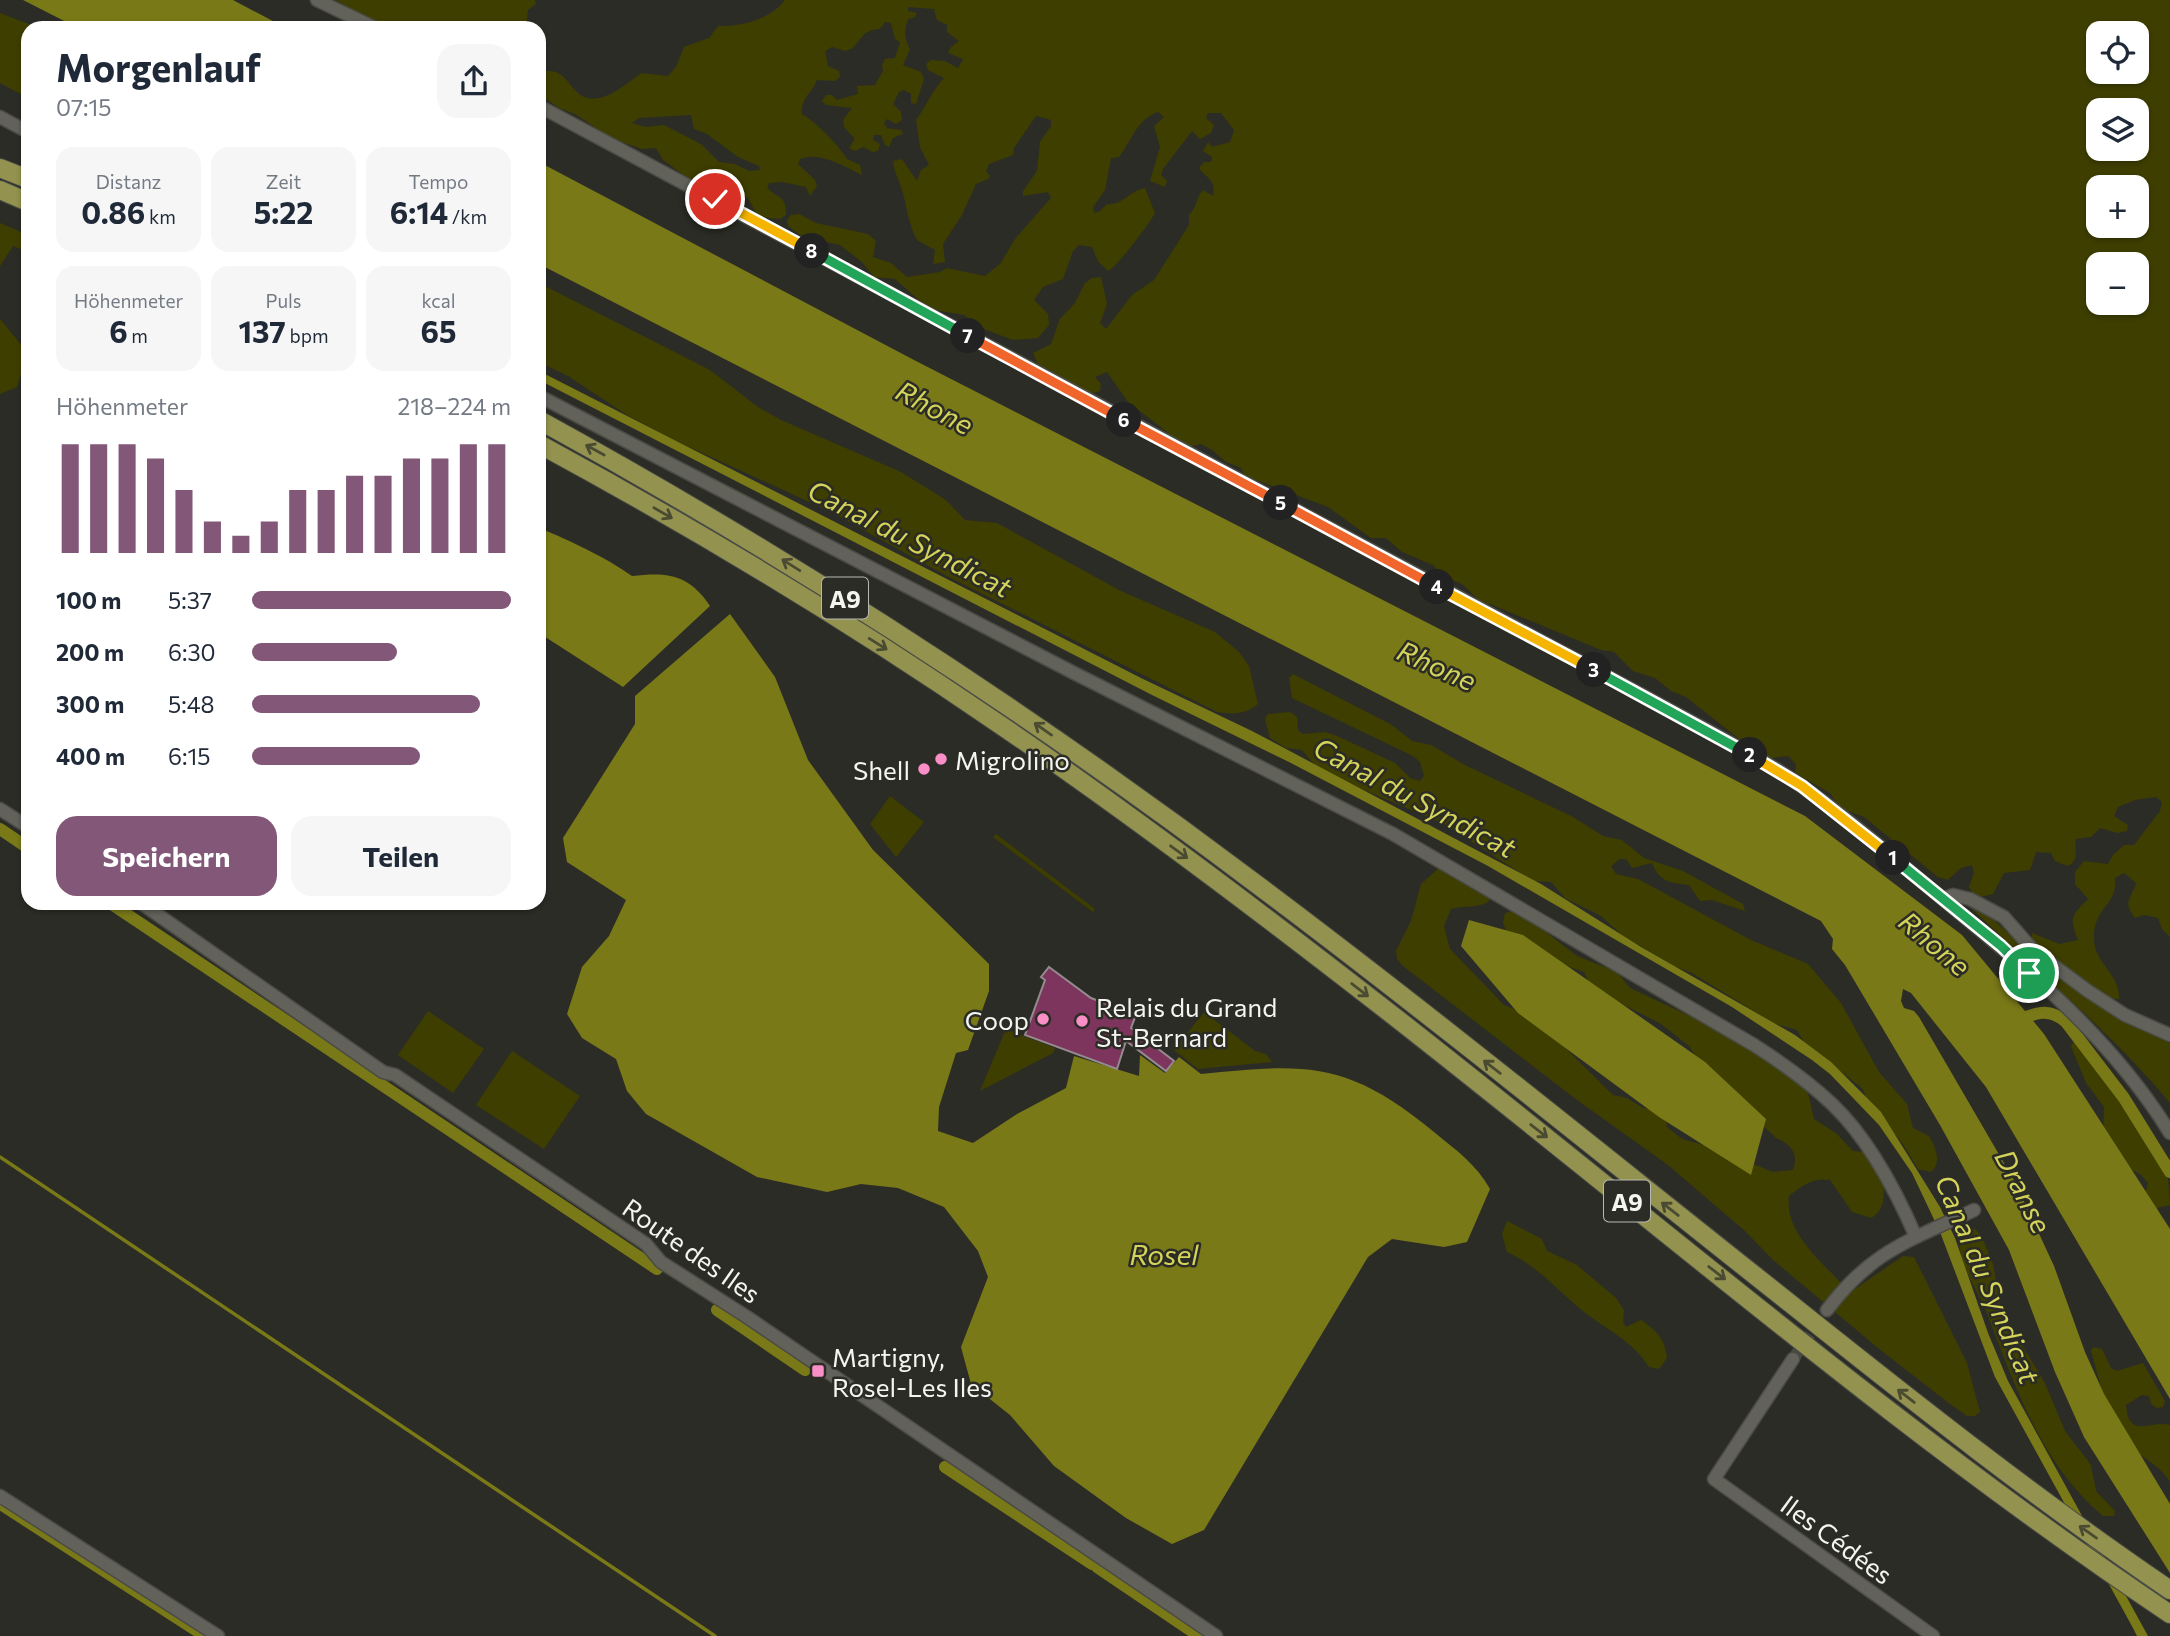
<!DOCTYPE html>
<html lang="de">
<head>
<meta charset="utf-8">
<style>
  :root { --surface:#fff; --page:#f6f6f7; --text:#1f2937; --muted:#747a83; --accent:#825778 }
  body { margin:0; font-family:Commissioner,sans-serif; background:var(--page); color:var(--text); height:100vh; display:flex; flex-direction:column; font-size:26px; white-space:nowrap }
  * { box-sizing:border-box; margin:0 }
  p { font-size:23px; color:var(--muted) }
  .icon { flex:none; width:38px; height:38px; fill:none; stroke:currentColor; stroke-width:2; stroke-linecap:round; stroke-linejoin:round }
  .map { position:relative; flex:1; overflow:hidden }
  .drawer { position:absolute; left:21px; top:21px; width:525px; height:889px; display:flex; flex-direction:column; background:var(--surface); border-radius:21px; box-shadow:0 2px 5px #0004 }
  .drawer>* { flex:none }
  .buttons { position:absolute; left:2086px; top:21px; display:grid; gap:14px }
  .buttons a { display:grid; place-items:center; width:63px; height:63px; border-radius:14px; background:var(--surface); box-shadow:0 2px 5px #0004; font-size:35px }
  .pin { position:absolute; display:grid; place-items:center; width:60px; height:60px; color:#fff; margin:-30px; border:4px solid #fff; border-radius:50%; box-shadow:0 2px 7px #0007 }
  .km { position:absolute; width:35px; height:35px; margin:-18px; border-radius:50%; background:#222; color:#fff; font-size:19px; line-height:35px; text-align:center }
  .round { display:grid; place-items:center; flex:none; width:74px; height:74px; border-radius:21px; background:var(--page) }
  .overview { display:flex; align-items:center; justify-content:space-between; height:119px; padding:0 35px }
  h1 { font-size:38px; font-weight:700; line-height:52px }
  .metrics { display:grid; grid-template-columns:repeat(3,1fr); gap:10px; height:119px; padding:7px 35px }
  .metrics div { display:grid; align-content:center; border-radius:18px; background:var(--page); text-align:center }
  .metrics b { font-size:30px; font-weight:700 }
  .metrics small { font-size:19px; font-weight:400 }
  .metrics p { font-size:19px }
  .chart { height:196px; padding:14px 35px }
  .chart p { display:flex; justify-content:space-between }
  .chart svg { width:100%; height:126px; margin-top:7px; stroke:var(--accent); stroke-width:6 }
  .primary-button { display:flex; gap:14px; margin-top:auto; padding:14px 35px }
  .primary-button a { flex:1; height:80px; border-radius:21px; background:var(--accent); color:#fff; font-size:28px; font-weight:700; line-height:80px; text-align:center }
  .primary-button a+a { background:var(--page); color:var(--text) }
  ul { padding:0 35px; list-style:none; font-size:23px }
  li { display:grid; grid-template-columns:112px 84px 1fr; align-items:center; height:52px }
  li i { height:18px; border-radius:9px; background:var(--accent) }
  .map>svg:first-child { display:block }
  .green { fill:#3e3e00; fill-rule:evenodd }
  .water { fill:#7a7918 }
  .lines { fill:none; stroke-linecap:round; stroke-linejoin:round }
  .stream { stroke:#7a7918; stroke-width:3.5 }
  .canal { stroke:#7a7918; stroke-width:12 }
  .building { fill:#7d345d; stroke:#938b8e; stroke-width:2 }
  .minor-tunnel { stroke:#4a4a44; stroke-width:12; stroke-dasharray:12 6; stroke-linecap:butt }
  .minor-casing { stroke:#4a4b45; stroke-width:15 }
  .highway-casing { stroke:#4a4b45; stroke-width:20 }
  .minor { stroke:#62625b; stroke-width:12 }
  .highway { stroke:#93934f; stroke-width:18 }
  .oneway { stroke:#4b4b32 }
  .split-1-casing { stroke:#fff; stroke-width:14 }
  .split-2-casing { stroke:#fff; stroke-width:14 }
  .split-3-casing { stroke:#fff; stroke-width:14 }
  .split-4-casing { stroke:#fff; stroke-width:14 }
  .split-5-casing { stroke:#fff; stroke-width:14 }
  .split-6-casing { stroke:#fff; stroke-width:14 }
  .split-7-casing { stroke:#fff; stroke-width:14 }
  .split-8-casing { stroke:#fff; stroke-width:14 }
  .split-9-casing { stroke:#fff; stroke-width:14 }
  .split-1 { stroke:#22a559; stroke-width:9 }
  .split-2 { stroke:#f5b400; stroke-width:9 }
  .split-3 { stroke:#22a559; stroke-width:9 }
  .split-4 { stroke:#f5b400; stroke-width:9 }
  .split-5 { stroke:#f0652b; stroke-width:9 }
  .split-6 { stroke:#f0652b; stroke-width:9 }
  .split-7 { stroke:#f0652b; stroke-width:9 }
  .split-8 { stroke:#22a559; stroke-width:9 }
  .split-9 { stroke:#f5b400; stroke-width:9 }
  .poi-dot { fill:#fa8fc7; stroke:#2c2c26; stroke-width:2.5 }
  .labels { text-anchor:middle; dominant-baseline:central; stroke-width:5; stroke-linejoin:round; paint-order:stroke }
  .shield { fill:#2c2c26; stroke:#b8b8b3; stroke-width:2 }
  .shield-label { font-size:24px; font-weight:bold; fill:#f4f4f0 }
  .poi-label { font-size:26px; fill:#f4f4f0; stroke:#2c2c26; text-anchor:start }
  .street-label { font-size:26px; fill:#f4f4f0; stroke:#2c2c26 }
  .water-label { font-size:28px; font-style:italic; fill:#d4d35a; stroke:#2c2c26 }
</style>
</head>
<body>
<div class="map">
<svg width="2170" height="1636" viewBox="0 0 2170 1636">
  <rect width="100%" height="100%" fill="#2c2c26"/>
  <path class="green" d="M336 0H535L536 4 528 10 526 28H382Z
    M785 0H2170V937L2162 929 2158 918 2144 915 2135 918C2122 901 2131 900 2136 883L2124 873 2115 878C2118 906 2093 907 2094 939 2094 963 2121 975 2119 999 2098 1001 2050 959 2032 945V933L2059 944 2078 940C2069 917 2071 916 2088 899L2075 884V872L2084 861 2108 864 2113 855 2124 845H2134L2160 811 2162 802 2156 797 2135 800 2118 807 2114 816 2128 825 2127 831 2117 833 2100 828 2091 837 2076 839C2074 852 2080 859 2068 866L2055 861 2051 853 2036 852 2030 870 2004 873 1993 894 1976 898 1969 887 1974 873 1972 865 1961 868 1948 880 1938 877 1864 817 1840 808 1830 793 1795 773 1796 764 1788 756 1771 758 1757 753 1686 697 1671 691 1655 678 1633 671 1614 652 1601 650 1490 604H1483L1462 584 1445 577 1433 565 1402 552 1386 538H1371L1328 507 1251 478 1244 474 1241 468 1226 462 1211 449 1201 444 1189 447 1173 440 1166 431 1128 402 1107 372 1095 377 1101 384 1100 391C1076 401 1062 369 1039 367L1033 353 1051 344 1060 319 1075 303 1085 283 1092 278 1101 277 1107 304 1100 323 1106 329 1132 295 1154 280 1189 225V215C1197 207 1196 198 1203 190L1213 196C1216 179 1208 180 1199 168L1204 162H1211L1212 157 1203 151 1208 142 1212 147 1230 142 1234 130 1221 113H1208L1206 118 1214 125 1211 133 1200 139 1192 131 1163 169 1161 175 1167 181 1165 187 1150 181 1160 147 1154 126 1164 117 1158 112C1137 119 1132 140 1119 157L1111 158 1105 190 1093 207 1094 213 1100 211 1107 204C1122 206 1131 190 1145 188L1155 213C1150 223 1116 268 1108 271L1098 261 1092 247 1079 245 1073 251 1063 279 1043 287 1034 300 1048 314 1049 325 1038 338 1013 340 981 328 964 315 929 309 895 279 874 277 862 262 840 245 803 237 788 226 787 220 791 215 799 214 816 223 868 234 876 241 873 257 891 263 907 277 940 272 947 268 985 276 1001 263 1015 239 1051 198 1048 192 1023 196V191L1037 171 1040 142 1051 126V120L1036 116 1014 148 1013 155 989 164 986 171 990 176 988 179 976 184 962 215 943 244 945 262 933 264 935 250 917 240C908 224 907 204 901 187 898 177 894 172 893 161L902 159 917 181 921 170 929 165 920 147 916 120C927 105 932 91 944 78L928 70 926 64 931 60 945 61 958 68 963 59 948 53 951 47 959 41 947 32V25L937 20 934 9 908 7V11L917 13 915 17 908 19C904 30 904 39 910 49L903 65 921 72 924 79 916 104 911 103V94L904 90 899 92 893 104 901 112 902 120 896 124 887 119 884 123 887 128 901 130 903 134 893 138 889 147 885 145 881 135H874L873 140 880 144 878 151 873 152 863 147 855 151 849 148 855 139 844 127 843 120 852 108 826 105 822 101 826 95H832L837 100 858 94 857 86 875 85 883 71 882 65 885 59 895 58 900 42 895 39 891 23 885 22 880 29C863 30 863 37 853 48L845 51 832 47 825 51 828 66 839 71 840 77 835 81 817 80C812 93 800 99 802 114 814 120 842 149 847 159L860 165 862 175C844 167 821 151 800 159L798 164 815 180 817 186 810 196 806 187 782 182 769 183 767 187C777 200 786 193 786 215L781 219 758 217 748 198 720 191 714 187 711 177 690 180 663 160 656 148 642 149 613 139 575 114 559 108 539 94V70C545 72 550 70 555 72 565 75 568 83 575 90 594 112 623 87 641 73L668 76 676 67 684 47 709 38 718 26C741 27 771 19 785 0ZM2098 33H2137V72H2098ZM2098 110H2137V149H2098ZM691 115 694 129 707 134 738 157 759 166 760 170 749 171 735 164 719 162 701 144 664 125 646 127 632 123 639 118ZM2098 187H2137V226H2098ZM2098 264H2137V303H2098Z
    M0 13 39 28H28V98L0 83Z
    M0 223 28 235V252L13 246 0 266Z
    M539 283 710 370 758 407 781 420 901 472 946 500 965 520 997 523 1121 591 1215 632 1239 652 1249 666 1258 704C1244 715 1234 714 1217 712L945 575 831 512 674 440 627 415 568 376 539 362Z
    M0 319 28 353 17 387 0 394Z
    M1293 674 1392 725 1412 741 1431 745 1463 764 1573 817 1603 836 1622 840 1644 858 1683 871 1743 904 1745 911 1712 900 1700 901 1689 885C1671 883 1659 882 1652 863L1632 868 1626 859H1620L1611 866 1616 874 1638 879 1751 940 1808 964 1841 1003 1879 1072 1907 1104 1913 1128 1929 1136C1936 1148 1942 1162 1931 1172L1918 1169 1903 1144 1867 1101 1863 1089 1804 1042 1797 1030 1775 1024 1692 973 1676 967 1623 936 1601 916 1565 898 1551 882 1533 881 1444 824 1350 784 1314 764 1302 750 1286 748 1270 738 1265 719 1268 714 1290 712 1297 717 1298 730 1303 734 1325 732 1337 736 1395 763 1410 778 1420 781 1424 776 1420 762 1413 756 1292 698 1289 678Z
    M890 796 924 822 896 857 870 824Z
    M996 834 1095 909 1093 912 993 837Z
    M1453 861 1481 878 1491 896 1489 901C1478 909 1464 905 1451 909L1444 926 1450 949 1504 1005 1519 1011 1550 1033 1613 1095 1627 1098 1643 1108 1665 1111 1667 1127 1682 1139 1711 1147 1773 1172 1793 1170C1799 1154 1791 1144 1776 1138L1707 1073 1689 1046 1661 1024 1591 988 1584 972 1570 967 1507 933 1503 923 1505 913 1517 910 1577 956 1617 972 1630 988 1707 1024 1765 1043 1776 1053 1808 1093 1814 1119 1837 1134 1853 1151 1878 1153 1881 1160C1882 1179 1891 1208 1871 1218L1852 1212 1830 1180C1814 1177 1801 1186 1789 1196 1784 1235 1826 1264 1848 1291H1852L1903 1256 1914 1257 1967 1363 1980 1412 1975 1416H1967L1946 1401 1878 1348 1773 1260 1745 1231 1668 1165 1577 1100 1403 966 1397 959 1396 951 1411 921 1421 884 1439 868Z
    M1975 909 1983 911C2046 966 2092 1009 2170 1043V1103C2111 1032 2039 973 1973 910Z
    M428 1011 484 1049 453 1093 398 1055Z
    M1204 1012 1255 1051 1266 1054 1272 1062 1198 1069 1174 1050Z
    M1006 1029 1055 1048 1053 1053 980 1091Z
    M2074 1041 2086 1046 2158 1156 2167 1165 2170 1205 2148 1210 2143 1201 2148 1183 2140 1174 2119 1164 2103 1141 2104 1107 2086 1083 2071 1046Z
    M512 1051 580 1096 544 1149 476 1105Z
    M1507 1221 1542 1239 1547 1251 1577 1265 1616 1298 1624 1310 1623 1322 1626 1327 1641 1320C1657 1331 1665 1339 1667 1358L1659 1369 1649 1367C1633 1342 1611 1332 1588 1315 1560 1294 1539 1266 1507 1252L1502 1234Z
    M1966 1229H1975L1981 1235 1993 1264 2002 1313 2044 1381 2065 1431 2091 1465 2096 1491 2115 1511 2114 1516H2103C2039 1462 2015 1384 1985 1309 1976 1286 1955 1260 1960 1234Z
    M2093 1347 2102 1349 2111 1368 2117 1371 2143 1363 2165 1401 2163 1407 2157 1408 2151 1404 2149 1396 2142 1395 2126 1405C2129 1441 2152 1419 2170 1425V1482C2159 1463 2138 1457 2126 1442 2106 1416 2100 1382 2091 1351Z"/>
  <path class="water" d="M23 0H233L286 28H78Z
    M539 162 914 360 1805 816 1962 935 2044 1034 2170 1229V1399L1986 1087 1911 993 1903 989 1901 1001 1904 1008 1914 1011 1919 1017 2015 1182 2054 1266 2085 1352 2104 1394 2170 1504V1573L2084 1437 2055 1372 2009 1250 1940 1125 1845 965 1832 949 1833 939 1821 921 539 264Z
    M539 371 1141 678 1252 731 1482 853 1541 884 1641 947 1795 1035 1831 1062 1881 1112 1940 1207 1955 1238 1988 1333 2008 1381 2148 1636H2137L2133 1628 1995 1377 1940 1232 1912 1173 1879 1125 1830 1074 1812 1060 1732 1007 1488 866 1289 762 1152 695 539 380Z
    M539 528C569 540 607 558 632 576 667 572 689 574 710 606L623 687 539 633Z
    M730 614 775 677 808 760 873 850 989 964V991L968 1050 956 1053 939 1107 938 1131 973 1143 1017 1114 1066 1088 1074 1056 1139 1076 1140 1055 1165 1073 1179 1057 1201 1074C1307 1063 1348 1061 1434 1132 1456 1150 1477 1165 1490 1189L1467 1242 1444 1247 1392 1239 1368 1257 1204 1530 1172 1544 1126 1518 1054 1466 1010 1415 971 1384 961 1347 988 1277 978 1251 944 1207 898 1188 861 1184 827 1192 757 1177 646 1114 627 1091 616 1059 582 1038 567 1014 582 967 609 936 626 900 567 862 563 838 635 724V696Z
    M1469 920 1523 935 1705 1062 1766 1119 1751 1175 1659 1117 1518 1013 1461 946Z"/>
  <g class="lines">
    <path class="stream" d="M0 1157 715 1636"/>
    <path class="canal" d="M0 829 28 848
      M110 903 657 1269
      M2016 1021C2035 1013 2049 1007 2066 1022L2124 1098 2170 1172
      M717 1310 805 1370
      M945 1467 1092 1564
      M2 1505 205 1636
      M1097 1567 1199 1636"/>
  </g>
  <path class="building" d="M1049 967 1091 998 1136 1015 1131 1028 1174 1061 1166 1071 1126 1041 1117 1069 1025 1035 1045 980 1041 977Z"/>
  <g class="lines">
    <path class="minor-tunnel" d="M1793 1359 1827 1310"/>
    <g class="minor-casing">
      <path id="minor" d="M317 0 375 28
        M539 106 1644 696C1689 721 1735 744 1779 771 1835 807 1886 852 1938 895 2024 966 2111 1037 2170 1133
        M0 117 28 132
        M539 396 1074 673 1393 834 1754 1045C1782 1063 1808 1081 1832 1104 1869 1139 1896 1191 1916 1237
        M0 809 28 827
        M1943 899 1953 895 1970 899 2004 917 2034 951 2088 991 2125 1015 2170 1035
        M141 903 383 1072 395 1075 646 1244 661 1262 747 1317 1216 1636
        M1827 1310C1872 1250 1910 1241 1974 1210
        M1793 1359 1714 1479 1933 1636
        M0 1496 218 1636"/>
    </g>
    <g class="highway-casing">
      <path id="highway" d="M0 168 28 179
        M0 190 28 202
        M539 420C791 558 1030 713 1259 886 1439 1021 1614 1164 1791 1304 1915 1403 2039 1501 2170 1590
        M539 444C696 529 849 621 996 722 1130 813 1259 911 1386 1010 1645 1212 1897 1431 2170 1614"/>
    </g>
    <use href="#minor" class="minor"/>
    <use href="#highway" class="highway"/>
  </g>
  <defs><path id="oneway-shaft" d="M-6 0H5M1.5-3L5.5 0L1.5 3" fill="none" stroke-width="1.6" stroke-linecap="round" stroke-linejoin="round" transform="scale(1.75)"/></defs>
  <g class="oneway">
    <use href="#oneway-shaft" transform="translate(595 450) rotate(-151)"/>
    <use href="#oneway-shaft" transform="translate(663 513) rotate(30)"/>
    <use href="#oneway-shaft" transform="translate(791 565) rotate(-148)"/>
    <use href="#oneway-shaft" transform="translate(878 644) rotate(32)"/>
    <use href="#oneway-shaft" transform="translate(1043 729) rotate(-145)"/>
    <use href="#oneway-shaft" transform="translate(1179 852) rotate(36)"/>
    <use href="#oneway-shaft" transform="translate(1360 990) rotate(38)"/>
    <use href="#oneway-shaft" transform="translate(1492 1067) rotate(-142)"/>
    <use href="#oneway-shaft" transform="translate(1539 1131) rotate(38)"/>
    <use href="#oneway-shaft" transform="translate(1670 1209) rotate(-142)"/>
    <use href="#oneway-shaft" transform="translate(1717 1273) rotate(38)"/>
    <use href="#oneway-shaft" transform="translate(1906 1396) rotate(-142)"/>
    <use href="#oneway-shaft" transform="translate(2088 1532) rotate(-145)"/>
  </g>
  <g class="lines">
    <g class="split-1-casing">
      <path id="split-1" d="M1893 858 2001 946 2029 973"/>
    </g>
    <g class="split-2-casing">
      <path id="split-2" d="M1750 755 1802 786 1893 858"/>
    </g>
    <g class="split-3-casing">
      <path id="split-3" d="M1594 670 1750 755"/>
    </g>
    <g class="split-4-casing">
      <path id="split-4" d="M1437 587 1594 670"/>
    </g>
    <g class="split-5-casing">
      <path id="split-5" d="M1281 503 1437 587"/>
    </g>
    <g class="split-6-casing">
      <path id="split-6" d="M1124 420 1281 503"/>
    </g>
    <g class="split-7-casing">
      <path id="split-7" d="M968 336 1124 420"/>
    </g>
    <g class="split-8-casing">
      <path id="split-8" d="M812 251 968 336"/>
    </g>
    <g class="split-9-casing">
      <path id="split-9" d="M715 199 812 251"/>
    </g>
    <use href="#split-1" class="split-1"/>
    <use href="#split-2" class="split-2"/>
    <use href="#split-3" class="split-3"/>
    <use href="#split-4" class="split-4"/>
    <use href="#split-5" class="split-5"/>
    <use href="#split-6" class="split-6"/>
    <use href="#split-7" class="split-7"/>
    <use href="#split-8" class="split-8"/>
    <use href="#split-9" class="split-9"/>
  </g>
  <g class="poi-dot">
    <circle cx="941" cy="759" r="7"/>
    <circle cx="924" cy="769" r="7"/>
    <circle cx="1043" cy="1019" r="7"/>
    <circle cx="1082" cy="1021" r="7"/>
    <rect x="811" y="1364" width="14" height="14" rx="3.5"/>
  </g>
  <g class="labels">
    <g class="shield">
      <rect x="822" y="577.5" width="46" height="41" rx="5"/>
      <rect x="1604" y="1180.5" width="46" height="41" rx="5"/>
    </g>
    <g class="shield-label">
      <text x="845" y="598">A9</text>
      <text x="1627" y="1201">A9</text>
    </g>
    <g class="poi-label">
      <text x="955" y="759">Migrolino</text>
      <text x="910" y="769" text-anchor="end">Shell</text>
      <text x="1096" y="1006">Relais du Grand<tspan x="1096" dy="30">St-Bernard</tspan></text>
      <text x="1029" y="1019" text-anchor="end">Coop</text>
      <text x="832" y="1356">Martigny,<tspan x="832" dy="30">Rosel-Les Iles</tspan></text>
    </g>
    <g class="street-label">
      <text transform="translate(692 1250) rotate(35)">Route des Iles</text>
      <text transform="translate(1837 1539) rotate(36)">Iles Cédées</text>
    </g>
    <g class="water-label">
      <text transform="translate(935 407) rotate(28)">Rhone</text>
      <text transform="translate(910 538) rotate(27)">Canal du Syndicat</text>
      <text transform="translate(1437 665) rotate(24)">Rhone</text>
      <text transform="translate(1415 797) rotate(28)">Canal du Syndicat</text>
      <text transform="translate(1935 943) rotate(40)">Rhone</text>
      <text transform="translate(2024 1191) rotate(63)">Dranse</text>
      <text x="1164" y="1254">Rosel</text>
      <text transform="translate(1988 1279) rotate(67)">Canal du Syndicat</text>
    </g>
  </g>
</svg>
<div class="buttons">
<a><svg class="icon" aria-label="locate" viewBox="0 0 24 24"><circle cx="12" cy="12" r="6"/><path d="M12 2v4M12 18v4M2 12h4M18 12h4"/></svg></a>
<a><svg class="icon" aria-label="layers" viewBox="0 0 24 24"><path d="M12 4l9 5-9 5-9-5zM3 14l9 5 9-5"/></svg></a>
<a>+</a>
<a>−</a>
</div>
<div class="pin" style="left:2029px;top:973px;background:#1e9e55"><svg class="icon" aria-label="arrive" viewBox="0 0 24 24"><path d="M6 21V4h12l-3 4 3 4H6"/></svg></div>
<div class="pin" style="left:715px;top:199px;background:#d93025"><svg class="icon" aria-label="check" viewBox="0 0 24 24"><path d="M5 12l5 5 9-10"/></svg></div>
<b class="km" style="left:1893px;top:858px">1</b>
<b class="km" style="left:1750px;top:755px">2</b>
<b class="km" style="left:1594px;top:670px">3</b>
<b class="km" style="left:1437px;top:587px">4</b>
<b class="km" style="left:1281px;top:503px">5</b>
<b class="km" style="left:1124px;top:420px">6</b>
<b class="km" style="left:968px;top:336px">7</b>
<b class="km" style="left:812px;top:251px">8</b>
<section class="drawer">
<div class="overview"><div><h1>Morgenlauf</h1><p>07:15</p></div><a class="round"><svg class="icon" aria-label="share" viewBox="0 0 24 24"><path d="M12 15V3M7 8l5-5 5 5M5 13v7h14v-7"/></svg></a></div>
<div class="metrics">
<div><p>Distanz</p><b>0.86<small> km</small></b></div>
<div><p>Zeit</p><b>5:22</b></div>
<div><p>Tempo</p><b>6:14<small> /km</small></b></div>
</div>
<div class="metrics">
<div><p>Höhenmeter</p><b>6<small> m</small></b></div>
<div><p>Puls</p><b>137<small> bpm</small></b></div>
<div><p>kcal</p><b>65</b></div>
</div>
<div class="chart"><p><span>Höhenmeter</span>218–224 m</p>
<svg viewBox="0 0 160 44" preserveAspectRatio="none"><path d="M5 44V6M15 44V6M25 44V6M35 44V11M45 44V22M55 44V33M65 44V38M75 44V33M85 44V22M95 44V22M105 44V17M115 44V17M125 44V11M135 44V11M145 44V6M155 44V6"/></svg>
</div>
<ul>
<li><b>100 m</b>5:37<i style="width:100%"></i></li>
<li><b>200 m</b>6:30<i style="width:56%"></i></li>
<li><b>300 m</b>5:48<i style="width:88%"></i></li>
<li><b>400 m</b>6:15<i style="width:65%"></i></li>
</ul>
<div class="primary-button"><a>Speichern</a><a>Teilen</a></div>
</section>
</div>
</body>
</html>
